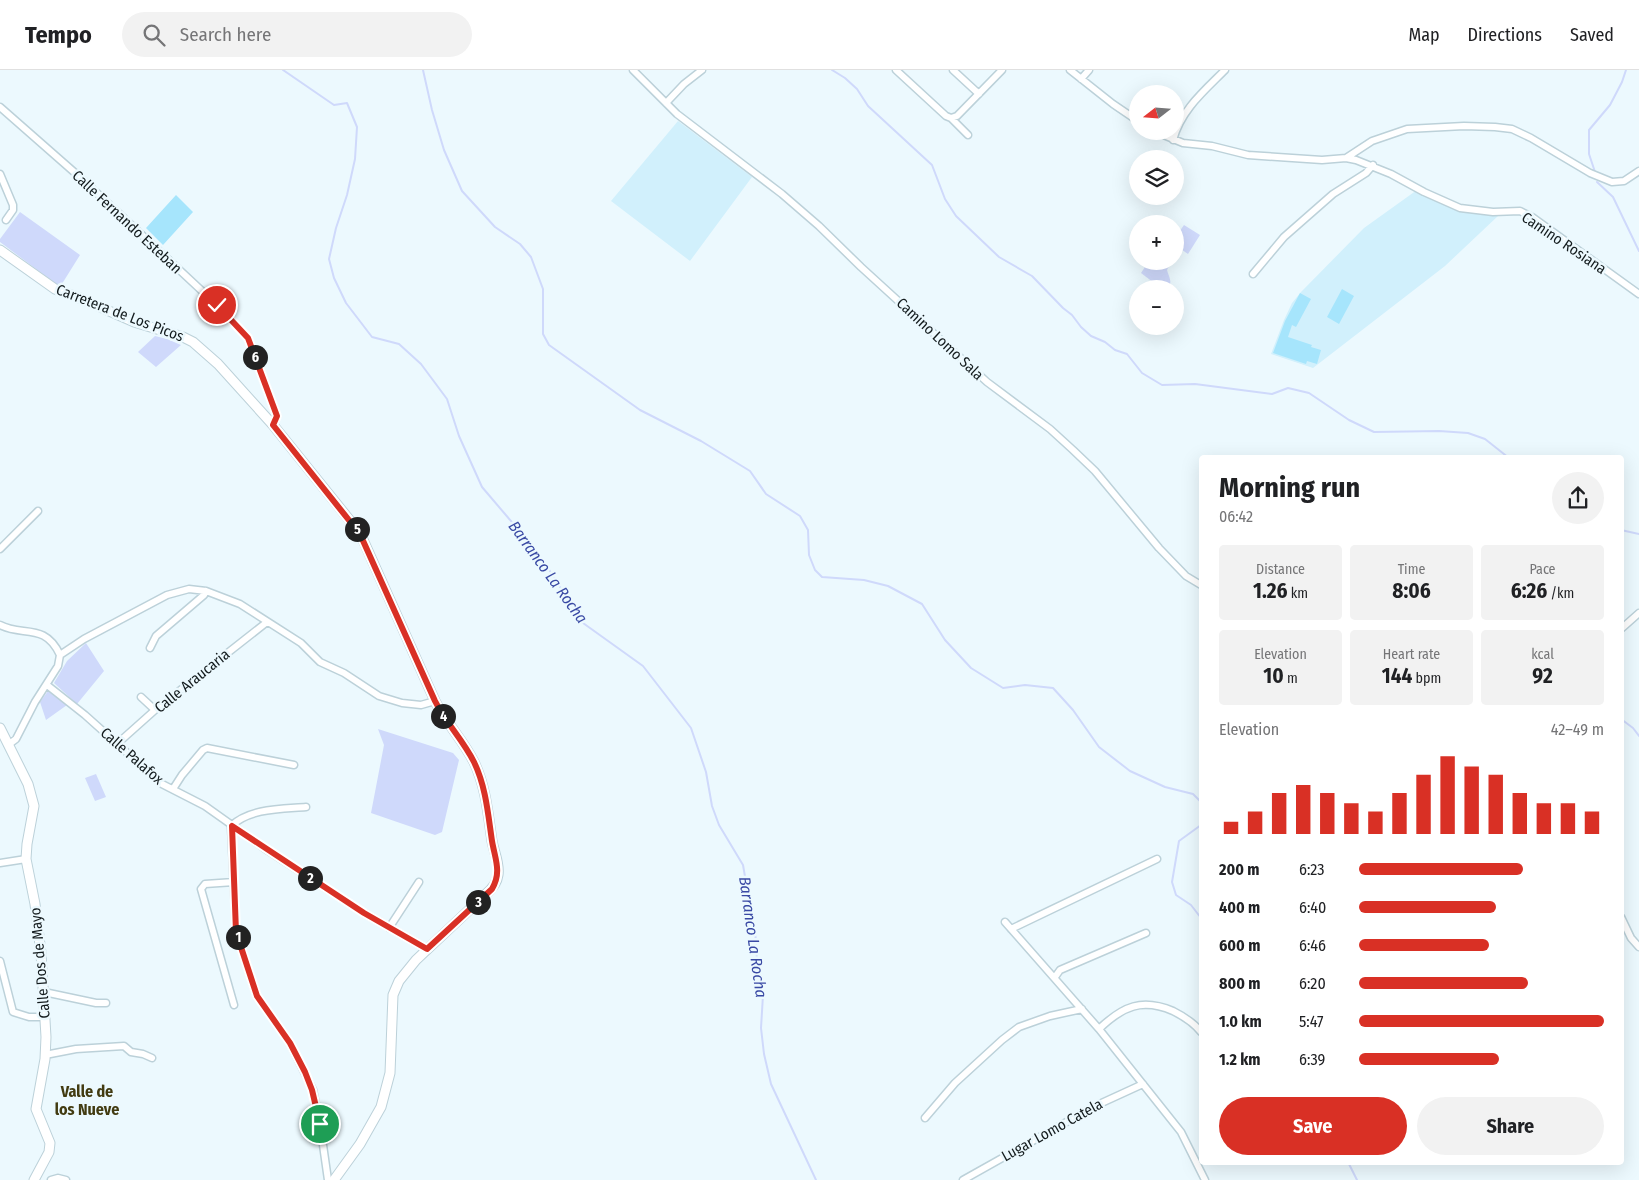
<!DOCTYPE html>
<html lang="en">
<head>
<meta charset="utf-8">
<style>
  :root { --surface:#fff; --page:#f2f2f2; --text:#202124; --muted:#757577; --line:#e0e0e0; --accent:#d93025 }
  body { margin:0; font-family:"Fira Sans Condensed",sans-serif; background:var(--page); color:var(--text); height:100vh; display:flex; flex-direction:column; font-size:19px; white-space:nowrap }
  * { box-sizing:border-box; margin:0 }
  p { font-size:16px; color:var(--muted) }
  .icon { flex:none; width:28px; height:28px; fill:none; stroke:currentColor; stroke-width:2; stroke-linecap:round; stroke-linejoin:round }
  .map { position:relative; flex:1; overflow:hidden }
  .panel { position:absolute; left:1199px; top:385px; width:425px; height:710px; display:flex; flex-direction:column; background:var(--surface); border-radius:5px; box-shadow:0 5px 20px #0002 }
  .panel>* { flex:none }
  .needle { width:32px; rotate:253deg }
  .tools { position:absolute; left:1129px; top:15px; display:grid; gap:10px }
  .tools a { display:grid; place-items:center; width:55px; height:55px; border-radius:50%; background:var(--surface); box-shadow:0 5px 20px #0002; font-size:25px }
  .pin { position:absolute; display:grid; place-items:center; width:42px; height:42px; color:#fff; margin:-21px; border:2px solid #fff; border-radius:50%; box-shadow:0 1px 5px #0007 }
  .km { position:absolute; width:25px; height:25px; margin:-12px; border-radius:50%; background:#222; color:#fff; font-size:14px; line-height:25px; text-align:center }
  .round { display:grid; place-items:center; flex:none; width:52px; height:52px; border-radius:26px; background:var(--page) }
  .overview { display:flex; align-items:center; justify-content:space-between; height:85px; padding:0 20px }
  h1 { font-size:28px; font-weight:700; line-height:38px }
  .figures { display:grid; grid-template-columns:repeat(3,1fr); gap:8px; height:85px; padding:5px 20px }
  .figures div { display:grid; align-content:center; border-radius:5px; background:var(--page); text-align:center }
  .figures b { font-size:21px; font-weight:700 }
  .figures small { font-size:14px; font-weight:400 }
  .figures p { font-size:14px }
  .chart { height:140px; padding:10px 20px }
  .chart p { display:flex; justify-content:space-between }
  .chart svg { width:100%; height:90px; margin-top:5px; stroke:var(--accent); stroke-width:6 }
  .action { display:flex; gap:10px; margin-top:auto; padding:10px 20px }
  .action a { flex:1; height:58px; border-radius:30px; background:var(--accent); color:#fff; font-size:20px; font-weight:700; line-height:58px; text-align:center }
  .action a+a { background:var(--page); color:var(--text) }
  ul { padding:0 20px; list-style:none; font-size:16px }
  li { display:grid; grid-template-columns:80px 60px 1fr; align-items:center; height:38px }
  li i { height:12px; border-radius:6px; background:var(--accent) }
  header { display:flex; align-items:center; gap:30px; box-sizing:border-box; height:70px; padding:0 25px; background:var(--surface); border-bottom:1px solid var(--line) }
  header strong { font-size:24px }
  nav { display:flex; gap:28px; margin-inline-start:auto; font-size:18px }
  .search { width:350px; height:45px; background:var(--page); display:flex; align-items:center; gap:12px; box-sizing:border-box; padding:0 18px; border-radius:28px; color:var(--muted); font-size:19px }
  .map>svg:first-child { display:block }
  .built { fill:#d1f0fc }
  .green { fill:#a6e5fc }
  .water { fill:#cfd9fb }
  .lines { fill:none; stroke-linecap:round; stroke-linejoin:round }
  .stream { stroke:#cfd9fb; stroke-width:2 }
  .street-casing { stroke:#bcd1d9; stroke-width:9 }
  .secondary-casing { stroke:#bcd1d9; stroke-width:11 }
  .street { stroke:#fff; stroke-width:6 }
  .secondary { stroke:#fff; stroke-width:9 }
  .route-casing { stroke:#fff; stroke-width:10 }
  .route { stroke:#d93025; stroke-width:6 }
  .labels { text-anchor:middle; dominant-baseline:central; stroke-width:5; stroke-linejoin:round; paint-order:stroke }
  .street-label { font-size:15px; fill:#131b1d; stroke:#ecf9fe }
  .water-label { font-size:16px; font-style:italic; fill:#3949a4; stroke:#ecf9fe }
  .neighbourhood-label { font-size:16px; font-weight:bold; fill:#423b11; stroke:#ecf9fe }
</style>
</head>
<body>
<header>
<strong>Tempo</strong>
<div class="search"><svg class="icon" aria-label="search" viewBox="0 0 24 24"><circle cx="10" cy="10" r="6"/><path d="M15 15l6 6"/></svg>Search here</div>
<nav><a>Map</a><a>Directions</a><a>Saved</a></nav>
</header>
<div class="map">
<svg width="1639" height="1110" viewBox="0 0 1639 1110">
  <rect width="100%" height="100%" fill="#ecf9fe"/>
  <path class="built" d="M678 51 752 107 690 191 611 131Z
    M1417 120 1478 143 1498 146 1445 196 1313 298 1271 284 1284 250 1292 233 1301 222 1364 158Z"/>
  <path class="green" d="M176 125 193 142 163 175 146 158Z
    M1342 219 1354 226 1339 254 1327 247Z
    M1300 223 1311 229 1296 257 1292 255 1288 267 1312 275 1311 277 1321 280 1317 294 1307 291 1306 294 1273 283 1285 251Z"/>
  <path class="water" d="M20 142 80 185 60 217 0 172V169Z
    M1184 155 1200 165 1188 184 1175 175V168Z
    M1149 191H1163L1169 196 1167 200C1169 208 1174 213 1166 219H1162L1141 203Z
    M155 266 167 269 181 275 156 297 138 282Z
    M86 573 104 601 77 634 54 613 67 591Z
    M48 621 67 635 46 650 40 632Z
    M378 659 453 683 459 690 442 762 435 765 371 743 384 675Z
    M96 704 106 727 95 731 85 708Z"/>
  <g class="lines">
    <path class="stream" d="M283 0 334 35 347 33 357 57 355 89 347 125 336 158 329 189 334 208 346 233 372 267 399 274 421 294 447 329 459 366 482 417 539 484 583 553 643 596 691 658 706 702 712 736 719 755 743 795 756 870 757 894 763 925 761 958 764 984 771 1014 816 1110
      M423 0 432 40 444 80 462 121 495 157 520 174 531 187 543 219V264L549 275 640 340 701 371 750 401 766 424 800 446 808 460 809 485 815 500 822 507 864 510 888 516 922 534 945 570 971 598 1003 618 1025 615 1053 618 1073 640 1099 677 1130 701 1165 717 1193 724 1201 732
      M832 0 845 8 857 19 868 36 932 95 945 129 956 146 999 187 1032 206 1063 238 1072 245 1081 257 1091 266 1105 272 1115 280 1127 284 1142 303 1162 315 1195 314 1272 324 1288 318 1309 323 1349 350 1374 362 1439 361 1468 363 1485 369 1509 388
      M1595 102 1589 84V60L1610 35 1622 12 1626 0
      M1597 112 1613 127 1639 181
      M1621 460 1639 464
      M1621 649 1633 658 1639 666
      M1201 755 1179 771 1172 812 1176 825 1191 835 1201 848
      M1348 1092 1357 1110"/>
    <g class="street-casing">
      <path id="street" d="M633 0 677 44 782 124 819 156 861 197 987 312 1050 359 1073 380 1095 401 1159 478 1186 506 1201 515
        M896 0 946 46 951 48 968 65
        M953 0 979 24
        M1070 0 1113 34 1138 51
        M1081 9 1089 0
        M666 33 684 14 702 0
        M0 37 82 109 217 235 248 268 277 346 273 355
        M951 48 957 46 1002 0
        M1154 61 1183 73 1212 76 1248 85 1322 90 1346 88 1356 90 1391 104 1424 122 1460 138 1493 142 1520 141 1532 147 1639 224
        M1173 70C1181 40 1204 21 1225 0
        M1346 88 1372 71 1407 59 1464 56 1495 57 1512 59 1531 68 1590 103 1612 112 1624 111 1639 101
        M0 104 13 135V140L6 150
        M1253 204 1284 167 1333 124 1366 103 1373 95
        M0 479 38 441
        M0 555C22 567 45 552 60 585
        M1621 559 1639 543
        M150 578 156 566 204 525 206 521
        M60 585 84 569 167 525 189 519 206 521 240 534 301 573 320 592 344 603 379 626 402 633 421 635 435 631
        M47 615 85 645 162 714 205 736 267 780 364 843 427 879
        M141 627 155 640
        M118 673 155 640 267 552
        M8 675 16 669 35 632 58 596 60 585
        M173 719 182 705 203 680 207 678 294 695
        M231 756 236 862 257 926 290 973 313 1020 320 1054 328 1110
        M231 756C250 738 282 739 306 737
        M0 793 26 789
        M234 812 205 814 201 819 234 935
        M1621 847 1631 868 1639 877
        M1005 852 1099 959 1181 1062 1205 1110
        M389 858 419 812
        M1011 859 1157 789
        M0 891 13 942 29 947H45
        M1055 907 1060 900 1146 863
        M44 922 96 933H106
        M1099 959C1123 936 1142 928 1173 941 1183 946 1194 953 1201 962
        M45 985 76 979 124 976 131 982 143 984 152 988
        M925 1048 955 1013 1002 970 1019 957 1050 946 1082 939
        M51 1110 58 1108 66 1110
        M963 1110 1095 1036 1143 1014"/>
    </g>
    <g class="secondary-casing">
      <path id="secondary" d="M0 180 55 219 82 229 134 252 183 267 193 272 218 294 273 355 360 463 435 631C446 653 463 670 474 692 486 717 488 744 492 771 494 782 500 794 498 805 497 813 492 819 486 824L416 890 399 911 393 925 390 1003 381 1037 360 1074 334 1110
        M0 658 28 714 34 736 27 774 26 789 35 834 41 883 46 967 45 989 36 1039 50 1073 49 1082 34 1110"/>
    </g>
    <use href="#street" class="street"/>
    <use href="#secondary" class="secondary"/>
  </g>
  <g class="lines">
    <g class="route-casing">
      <path id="route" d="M217 235 248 268 277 346 273 355 360 464 435 631C446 653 463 670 474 692 486 717 488 744 492 771 495 789 502 802 492 819L427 879 364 843 232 756 236 862 257 926 290 973 305 1002 312 1020 320 1054"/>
    </g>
    <use href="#route" class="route"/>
  </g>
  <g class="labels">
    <g class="street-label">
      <text transform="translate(127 152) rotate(43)">Calle Fernando Esteban</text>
      <text transform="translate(1564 173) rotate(34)">Camino Rosiana</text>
      <text transform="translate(120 243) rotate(21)">Carretera de Los Picos</text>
      <text transform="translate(940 269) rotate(43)">Camino Lomo Sala</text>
      <text transform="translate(192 611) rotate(-39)">Calle Araucaria</text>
      <text transform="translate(132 686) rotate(41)">Calle Palafox</text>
      <text transform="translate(40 893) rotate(-95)">Calle Dos de Mayo</text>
      <text transform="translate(1052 1060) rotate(-29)">Lugar Lomo Catela</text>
    </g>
    <g class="water-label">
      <text transform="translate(548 502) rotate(54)">Barranco La Rocha</text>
      <text transform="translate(753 867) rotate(82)">Barranco La Rocha</text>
    </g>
    <g class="neighbourhood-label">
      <text x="87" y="1021">Valle de<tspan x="87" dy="18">los Nueve</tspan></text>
    </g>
  </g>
</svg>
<div class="tools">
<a><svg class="needle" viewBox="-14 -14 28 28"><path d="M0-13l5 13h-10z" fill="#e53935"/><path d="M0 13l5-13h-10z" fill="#757577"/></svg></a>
<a><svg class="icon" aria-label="layers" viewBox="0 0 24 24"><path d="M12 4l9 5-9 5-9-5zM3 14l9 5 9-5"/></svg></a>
<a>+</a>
<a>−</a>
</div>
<div class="pin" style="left:320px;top:1054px;background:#1e9e55"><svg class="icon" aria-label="arrive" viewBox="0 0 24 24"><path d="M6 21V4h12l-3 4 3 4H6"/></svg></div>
<div class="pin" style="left:217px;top:235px;background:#d93025"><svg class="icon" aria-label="check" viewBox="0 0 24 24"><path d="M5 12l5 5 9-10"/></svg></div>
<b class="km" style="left:238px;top:867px">1</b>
<b class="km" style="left:310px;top:808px">2</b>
<b class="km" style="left:478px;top:832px">3</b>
<b class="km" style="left:443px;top:646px">4</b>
<b class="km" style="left:357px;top:459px">5</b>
<b class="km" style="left:255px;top:287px">6</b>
<section class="panel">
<div class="overview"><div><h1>Morning run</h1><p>06:42</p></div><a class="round"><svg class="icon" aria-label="share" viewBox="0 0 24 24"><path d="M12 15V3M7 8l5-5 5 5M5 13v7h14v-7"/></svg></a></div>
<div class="figures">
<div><p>Distance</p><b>1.26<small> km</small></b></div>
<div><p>Time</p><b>8:06</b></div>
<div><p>Pace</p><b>6:26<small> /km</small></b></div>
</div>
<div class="figures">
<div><p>Elevation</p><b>10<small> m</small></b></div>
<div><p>Heart rate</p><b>144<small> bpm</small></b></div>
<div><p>kcal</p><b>92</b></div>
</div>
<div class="chart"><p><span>Elevation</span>42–49 m</p>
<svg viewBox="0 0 160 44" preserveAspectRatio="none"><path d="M5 44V38M15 44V33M25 44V24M35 44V20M45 44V24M55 44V29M65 44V33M75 44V24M85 44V15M95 44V6M105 44V11M115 44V15M125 44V24M135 44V29M145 44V29M155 44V33"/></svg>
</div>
<ul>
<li><b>200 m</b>6:23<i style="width:67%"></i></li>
<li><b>400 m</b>6:40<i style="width:56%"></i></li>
<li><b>600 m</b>6:46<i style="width:53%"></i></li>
<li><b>800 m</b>6:20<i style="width:69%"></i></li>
<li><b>1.0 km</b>5:47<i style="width:100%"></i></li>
<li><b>1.2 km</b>6:39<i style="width:57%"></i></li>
</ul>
<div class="action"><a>Save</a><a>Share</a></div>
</section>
</div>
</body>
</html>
